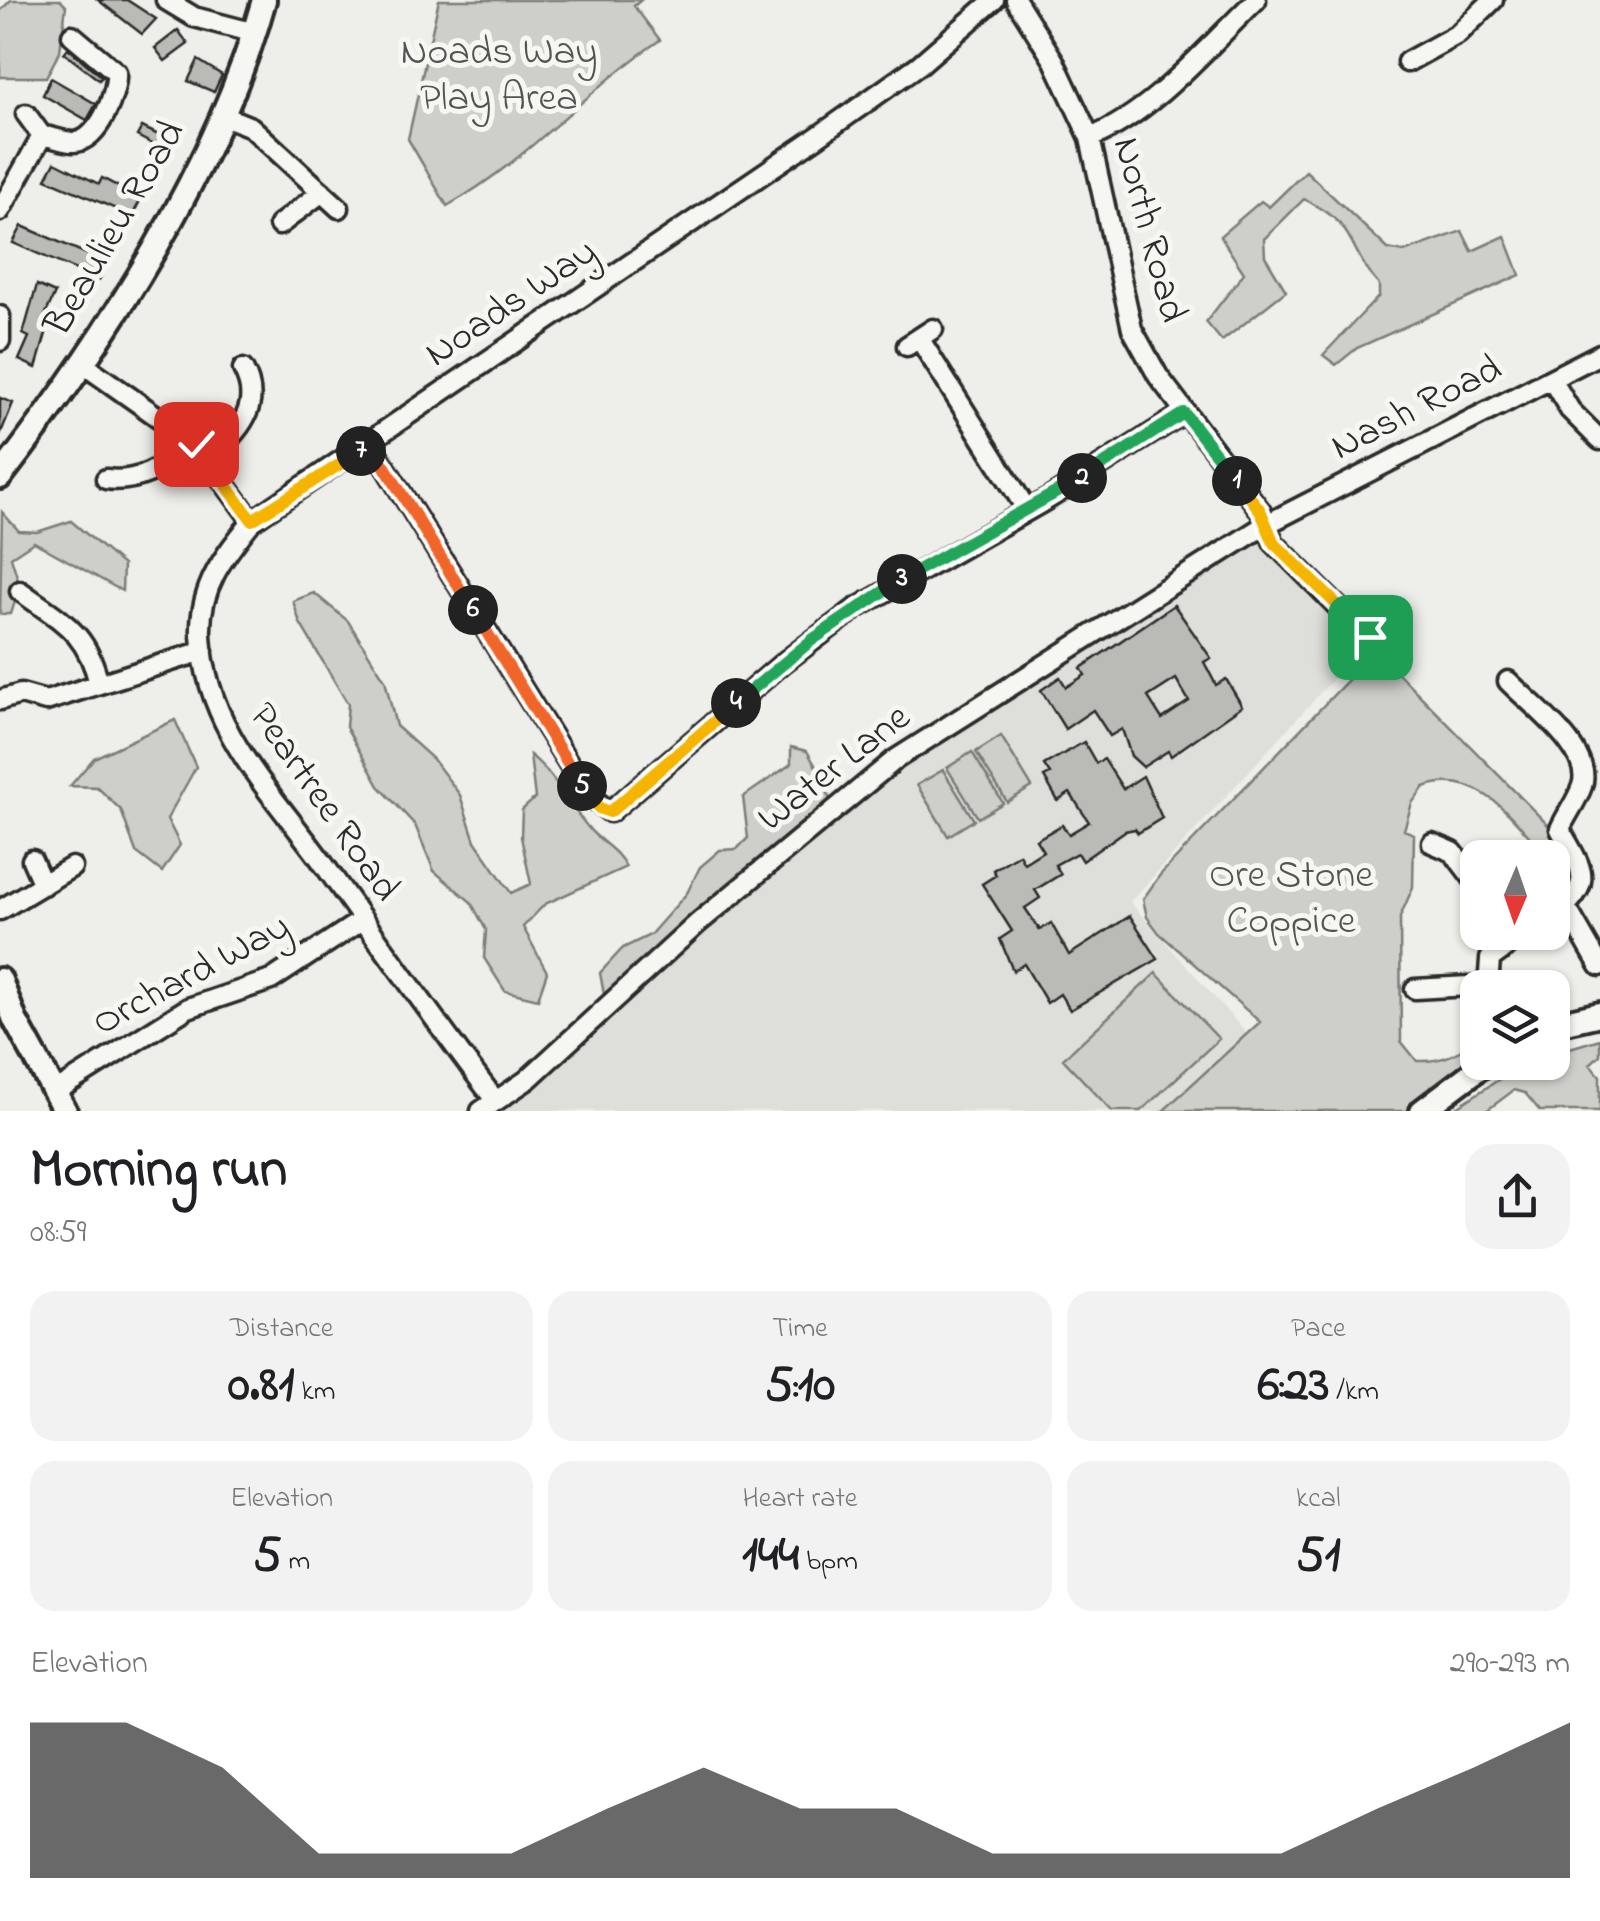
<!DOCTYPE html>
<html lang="en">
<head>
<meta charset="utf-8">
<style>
  :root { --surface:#fff; --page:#f2f2f2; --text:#202124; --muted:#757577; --accent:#2b2b2b }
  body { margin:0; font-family:"Indie Flower",sans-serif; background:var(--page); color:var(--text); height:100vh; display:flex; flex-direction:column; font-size:38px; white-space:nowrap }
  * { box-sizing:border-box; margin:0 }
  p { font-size:32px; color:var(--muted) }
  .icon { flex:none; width:55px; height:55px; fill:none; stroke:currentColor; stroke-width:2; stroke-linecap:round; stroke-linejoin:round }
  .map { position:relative; height:1111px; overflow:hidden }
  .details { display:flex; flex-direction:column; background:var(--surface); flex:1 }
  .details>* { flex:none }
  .needle { width:65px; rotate:182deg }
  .controls { position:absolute; left:1460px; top:840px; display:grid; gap:20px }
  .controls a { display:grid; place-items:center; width:110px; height:110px; border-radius:20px; background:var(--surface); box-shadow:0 2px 8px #0004; font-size:50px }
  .pin { position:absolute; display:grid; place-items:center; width:85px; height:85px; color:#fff; margin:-42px; border-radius:20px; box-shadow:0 5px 15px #0006 }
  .km { position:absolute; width:50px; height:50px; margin:-25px; border-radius:50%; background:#222; color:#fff; font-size:28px; line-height:50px; text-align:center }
  .round { display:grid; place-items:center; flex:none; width:105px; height:105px; border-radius:30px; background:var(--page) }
  .overview { display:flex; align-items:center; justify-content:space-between; height:170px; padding:0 30px }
  h1 { font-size:55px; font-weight:700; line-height:75px }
  .figures { display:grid; grid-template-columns:repeat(3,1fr); gap:15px; height:170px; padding:10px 30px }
  .figures div { display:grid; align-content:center; border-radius:25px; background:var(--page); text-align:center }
  .figures b { font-size:50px; font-weight:700 }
  .figures small { font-size:28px; font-weight:400 }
  .figures p { font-size:28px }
  .chart { height:280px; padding:20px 30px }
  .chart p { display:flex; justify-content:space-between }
  .chart svg { width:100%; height:180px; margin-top:10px; fill:var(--accent); opacity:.7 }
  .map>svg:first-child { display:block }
  .built { fill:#dededb }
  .green { fill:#cececa; stroke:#7c7c7a; stroke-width:2.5 }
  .building { fill:#babab7; stroke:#2b2b2b; stroke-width:2.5; fill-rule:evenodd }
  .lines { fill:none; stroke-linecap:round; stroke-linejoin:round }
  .street-casing { stroke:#2b2b2b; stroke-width:25 }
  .secondary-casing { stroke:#2b2b2b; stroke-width:30 }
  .street { stroke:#f6f6f2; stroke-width:18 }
  .secondary { stroke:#f6f6f2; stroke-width:22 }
  .split-1-casing { stroke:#fff; stroke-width:20 }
  .split-2-casing { stroke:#fff; stroke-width:20 }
  .split-3-casing { stroke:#fff; stroke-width:20 }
  .split-4-casing { stroke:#fff; stroke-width:20 }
  .split-5-casing { stroke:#fff; stroke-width:20 }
  .split-6-casing { stroke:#fff; stroke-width:20 }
  .split-7-casing { stroke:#fff; stroke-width:20 }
  .split-8-casing { stroke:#fff; stroke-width:20 }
  .split-1 { stroke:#f5b400; stroke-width:12 }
  .split-2 { stroke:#22a559; stroke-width:12 }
  .split-3 { stroke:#22a559; stroke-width:12 }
  .split-4 { stroke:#22a559; stroke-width:12 }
  .split-5 { stroke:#f5b400; stroke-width:12 }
  .split-6 { stroke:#f0652b; stroke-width:12 }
  .split-7 { stroke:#f0652b; stroke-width:12 }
  .split-8 { stroke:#f5b400; stroke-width:12 }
  .labels { text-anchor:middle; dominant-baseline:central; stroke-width:10; stroke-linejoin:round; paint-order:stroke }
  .park-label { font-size:40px; fill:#545453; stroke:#f6f6f2 }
  .street-label { font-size:40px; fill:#2b2b2b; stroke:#f6f6f2 }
</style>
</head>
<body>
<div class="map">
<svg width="1600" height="1111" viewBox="0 0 1600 1111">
  <rect width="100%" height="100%" fill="#eeeeea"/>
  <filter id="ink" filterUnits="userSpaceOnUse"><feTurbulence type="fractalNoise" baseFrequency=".01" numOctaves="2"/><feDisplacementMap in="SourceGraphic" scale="20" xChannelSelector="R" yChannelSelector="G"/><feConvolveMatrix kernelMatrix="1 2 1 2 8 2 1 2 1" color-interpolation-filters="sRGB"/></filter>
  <g filter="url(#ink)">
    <path class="built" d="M1255 533 1364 645 1130 902 1247 1034 1163 1111H471L605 1009 896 759Z"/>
    <path class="green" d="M11 0H60L66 6 60 51 46 77H0V11Z
      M439 0H641L634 6 660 40C585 91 528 161 447 206L408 139Z
      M1306 171 1388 249 1404 252 1462 231 1472 251 1505 236 1520 275 1357 348 1336 365 1323 355 1379 296V285C1345 247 1361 228 1304 199L1264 239 1265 256 1286 291 1222 341 1206 322 1244 273 1220 236 1261 201 1269 207Z
      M2 512 19 531 37 532 71 521 123 565 122 591 34 542 11 557 20 586 11 614H0Z
      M314 593 348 621 385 680 396 726 433 759 460 795 475 841 511 893 531 884 521 837 522 810 535 798 530 755C557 776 569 807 592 832 605 845 618 851 626 867L545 904 523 927 547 972 538 999 505 991 484 958 486 930 471 902 434 871 415 825 379 786 346 727 348 704 300 623 293 601Z
      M1376 651 1550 827 1575 870 1570 891 1553 866 1552 858 1547 857C1515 821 1479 767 1424 787L1412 803 1404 830 1414 834 1413 887 1400 917 1401 1041 1417 1061C1443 1062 1456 1054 1478 1040L1477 1060 1414 1111H1163L1260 1022 1159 933 1147 917 1143 899 1160 875Z
      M175 720 196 767 167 819 180 845 162 872 136 852 121 810 97 787 70 786 94 758Z
      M1001 736 1032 787 1007 802 976 752Z
      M791 747 807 751 827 786 832 816 629 979 604 994 600 973 623 948 650 935 687 893 700 867 720 850 737 849 748 838 743 797 791 764Z
      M972 752 1003 803 978 818 947 768Z
      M943 770 974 820 948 836 917 785Z
      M1156 973 1219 1039 1141 1111H1112L1063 1059Z
      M1600 1039V1055L1590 1064 1600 1076V1111H1540L1525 1093 1514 1090 1486 1111H1451L1521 1065 1552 1062 1553 1053Z"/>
    <path class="building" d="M98 0H127L156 19 142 34Z
      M178 30 188 44 165 61 155 48Z
      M68 48 102 77 99 80 64 53Z
      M198 60 222 75 214 92 188 81Z
      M51 78 96 104 87 120 43 95Z
      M142 127 171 141 166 151 137 136Z
      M55 162 99 184 102 178 141 199 132 216 46 179Z
      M22 226 108 263 99 280 13 243Z
      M37 285 55 293 44 318 50 320 36 368 19 360 29 337 23 334Z
      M0 398 13 403 0 435Z
      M1174 605 1211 658 1204 662 1216 685 1226 679 1242 706 1171 756 1168 751 1143 767 1131 756 1122 729 1110 736 1093 710 1065 729 1041 690 1060 677 1066 687 1085 675 1081 668ZM1176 679 1189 701 1162 719 1148 697Z
      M1084 742 1096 763 1104 759 1123 789 1143 776 1162 818 1138 833 1135 829 1125 831 1082 861 1077 853 1055 865 1061 874 1035 890 1040 898 1025 908 1040 930 1051 923 1069 955 1130 916 1158 959 1070 1010 1060 994 1047 1003 1024 964 1013 971 1000 939 1012 931 982 884 996 875 993 870 1019 854 1024 863 1043 851 1036 840 1062 825 1069 834 1089 822 1070 793 1058 801 1044 777 1050 774 1044 765Z"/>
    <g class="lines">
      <g class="street-casing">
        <path id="street" d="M166 0 194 17 255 33
          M1016 0 1054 61 1090 138 1132 329 1158 376 1260 510 1274 543 1382 651
          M1407 62 1458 34 1493 0
          M26 114 42 136
          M224 116 251 127 339 208
          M1090 138C1154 112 1207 47 1256 0
          M0 211 42 136C52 136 63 142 73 142 98 143 118 92 116 72L72 35
          M279 225 322 192
          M0 316V341
          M919 338 1027 510
          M907 346 933 329
          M83 364 196 444 252 521 817 137 919 65 994 0
          M1552 380 1570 410 1600 440
          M371 444 589 796 610 812 783 663 855 609 1048 499 1184 413
          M208 459C235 433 265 409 243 369
          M106 479C142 484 167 463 196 444
          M252 521C224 556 199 587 201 635 206 731 273 793 325 866 381 945 437 1024 495 1100
          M20 591C62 622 87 631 99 684
          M1508 681C1531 705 1594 751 1582 786 1577 801 1566 815 1560 829 1579 866 1600 883 1552 916
          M0 700 21 694 46 701 203 651
          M1432 843 1453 852 1478 885
          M32 860 43 885
          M1566 907 1600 966
          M0 910 72 867
          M1489 932 1503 949
          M1488 988 1490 959 1527 932
          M1415 989 1487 985
          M55 1092 188 1008 271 980 362 920
          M481 1111 527 1080 698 923 896 759 1265 525 1600 354"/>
      </g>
      <g class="secondary-casing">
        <path id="secondary" d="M0 477C105 341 218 167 264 0
          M0 980 15 1020 65 1111
          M1552 1025 1600 1014
          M1422 1111 1487 1062"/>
      </g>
      <use href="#street" class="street"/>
      <use href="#secondary" class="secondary"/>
    </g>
  </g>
  <g class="lines" filter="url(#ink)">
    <g class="split-1-casing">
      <path id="split-1" d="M1237 481 1260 510 1274 543 1370 637"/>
    </g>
    <g class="split-2-casing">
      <path id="split-2" d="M1082 478 1184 413 1237 481"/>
    </g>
    <g class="split-3-casing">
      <path id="split-3" d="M902 579 1082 478"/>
    </g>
    <g class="split-4-casing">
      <path id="split-4" d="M736 703 812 640 902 579"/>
    </g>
    <g class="split-5-casing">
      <path id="split-5" d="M582 786 599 808 610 812 736 703"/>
    </g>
    <g class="split-6-casing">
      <path id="split-6" d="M473 610 582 786"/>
    </g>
    <g class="split-7-casing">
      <path id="split-7" d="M361 451 371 444 473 610"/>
    </g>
    <g class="split-8-casing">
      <path id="split-8" d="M196 444 252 520 361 451"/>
    </g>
    <use href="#split-1" class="split-1"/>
    <use href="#split-2" class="split-2"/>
    <use href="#split-3" class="split-3"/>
    <use href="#split-4" class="split-4"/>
    <use href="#split-5" class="split-5"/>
    <use href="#split-6" class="split-6"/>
    <use href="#split-7" class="split-7"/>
    <use href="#split-8" class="split-8"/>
  </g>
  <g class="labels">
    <g class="park-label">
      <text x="499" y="53">Noads Way<tspan x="499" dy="46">Play Area</tspan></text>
      <text x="1291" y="876">Ore Stone<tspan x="1291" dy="46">Coppice</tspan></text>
    </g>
    <g class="street-label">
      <text transform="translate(116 229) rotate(-60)">Beaulieu Road</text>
      <text transform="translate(1148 230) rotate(75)">North Road</text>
      <text transform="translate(512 304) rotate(-34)">Noads Way</text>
      <text transform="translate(1417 409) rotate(-27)">Nash Road</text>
      <text transform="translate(835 769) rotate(-38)">Water Lane</text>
      <text transform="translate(323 803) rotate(55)">Peartree Road</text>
      <text transform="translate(192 976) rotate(-28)">Orchard Way</text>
    </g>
  </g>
</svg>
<div class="controls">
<a><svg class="needle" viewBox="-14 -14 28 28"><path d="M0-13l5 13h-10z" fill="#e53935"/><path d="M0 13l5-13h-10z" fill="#757577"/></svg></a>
<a><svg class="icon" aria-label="layers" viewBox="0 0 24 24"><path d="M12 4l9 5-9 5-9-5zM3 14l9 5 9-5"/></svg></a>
</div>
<div class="pin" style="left:1370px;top:637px;background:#1e9e55"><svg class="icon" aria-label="arrive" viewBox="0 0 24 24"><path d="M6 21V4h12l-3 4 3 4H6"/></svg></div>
<div class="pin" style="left:196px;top:444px;background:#d93025"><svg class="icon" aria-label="check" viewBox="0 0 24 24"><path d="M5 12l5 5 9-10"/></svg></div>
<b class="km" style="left:1237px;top:481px">1</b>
<b class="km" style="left:1082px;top:478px">2</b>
<b class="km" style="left:902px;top:579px">3</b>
<b class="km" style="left:736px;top:703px">4</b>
<b class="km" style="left:582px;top:786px">5</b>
<b class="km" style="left:473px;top:610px">6</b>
<b class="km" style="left:361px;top:451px">7</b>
</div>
<section class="details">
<div class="overview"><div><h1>Morning run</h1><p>08:59</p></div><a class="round"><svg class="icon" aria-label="share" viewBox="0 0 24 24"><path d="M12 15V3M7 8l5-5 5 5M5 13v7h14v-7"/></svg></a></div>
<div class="figures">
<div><p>Distance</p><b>0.81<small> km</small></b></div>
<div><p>Time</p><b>5:10</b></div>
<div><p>Pace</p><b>6:23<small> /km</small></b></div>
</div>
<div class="figures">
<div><p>Elevation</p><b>5<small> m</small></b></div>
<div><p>Heart rate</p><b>144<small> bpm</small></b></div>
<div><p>kcal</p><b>51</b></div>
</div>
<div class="chart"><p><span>Elevation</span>290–293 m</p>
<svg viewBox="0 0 160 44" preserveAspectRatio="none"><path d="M0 44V6L10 6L20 17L30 38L40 38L50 38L60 27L70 17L80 27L90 27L100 38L110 38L120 38L130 38L140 27L150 17L160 6V44z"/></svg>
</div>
</section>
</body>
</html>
